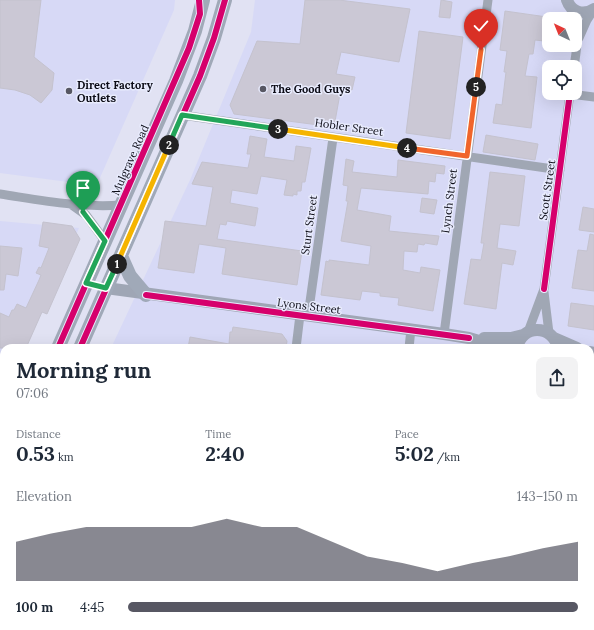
<!DOCTYPE html>
<html lang="en">
<head>
<meta charset="utf-8">
<style>
  :root { --surface:#fff; --page:#f2f2f3; --text:#1f2937; --muted:#747a83; --accent:#575763 }
  body { margin:0; font-family:Lora,serif; background:var(--page); color:var(--text); height:100vh; display:flex; flex-direction:column; font-size:15px; white-space:nowrap }
  * { box-sizing:border-box; margin:0 }
  p { font-size:13px; color:var(--muted) }
  .icon { flex:none; width:22px; height:22px; fill:none; stroke:currentColor; stroke-width:2; stroke-linecap:round; stroke-linejoin:round }
  .map { position:relative; flex:1; overflow:hidden }
  .sheet { position:absolute; left:0px; top:344px; width:594px; height:286px; display:flex; flex-direction:column; background:var(--surface); border-radius:12px 12px 0 0; box-shadow:0 4px 16px #0002 }
  .sheet>* { flex:none }
  .needle { width:26px; rotate:317deg }
  .fabs { position:absolute; left:542px; top:12px; display:grid; gap:8px }
  .fabs a { display:grid; place-items:center; width:40px; height:40px; border-radius:8px; background:var(--surface); box-shadow:0 4px 16px #0002; font-size:20px }
  .pin { position:absolute; display:grid; place-items:center; width:34px; height:34px; color:#fff; margin:-41px -17px; border-radius:50% 50% 50% 0; rotate:-45deg; box-shadow:0 0 4px #0007 }
  .pin .icon { rotate:45deg }
  .km { position:absolute; width:20px; height:20px; margin:-10px; border-radius:50%; background:#222; color:#fff; font-size:11px; line-height:20px; text-align:center }
  .round { display:grid; place-items:center; flex:none; width:42px; height:42px; border-radius:8px; background:var(--page) }
  .head { display:flex; align-items:center; justify-content:space-between; height:68px; padding:0 16px }
  h1 { font-size:22px; font-weight:700; line-height:30px }
  .metrics { display:grid; grid-template-columns:repeat(3,1fr); gap:6px; height:68px; padding:4px 16px }
  .metrics div { display:grid; align-content:center }
  .metrics b { font-size:20px; font-weight:700 }
  .metrics small { font-size:11px; font-weight:400 }
  .metrics p { font-size:11px }
  .chart { height:112px; padding:8px 16px }
  .chart p { display:flex; justify-content:space-between }
  .chart svg { width:100%; height:72px; margin-top:4px; fill:var(--accent); opacity:.7 }
  ul { padding:0 16px; list-style:none; font-size:13px }
  li { display:grid; grid-template-columns:64px 48px 1fr; align-items:center; height:30px }
  li i { height:10px; border-radius:5px; background:var(--accent) }
  .map>svg:first-child { display:block }
  .built { fill:#d7d9f6; fill-rule:evenodd }
  .building { fill:#cbc8d5; stroke:#c4c2ce }
  .lines { fill:none; stroke-linecap:round; stroke-linejoin:round }
  .street { stroke:#a0a7b4; stroke-width:9 }
  .secondary { stroke:#9fa6b5; stroke-width:12 }
  .primary { stroke:#a0a9b8; stroke-width:14 }
  .cycleway-casing { stroke:#e8ebfd; stroke-width:8 }
  .cycleway { stroke:#d6006c; stroke-width:6 }
  .split-1-casing { stroke:#fff; stroke-width:8 }
  .split-2-casing { stroke:#fff; stroke-width:8 }
  .split-3-casing { stroke:#fff; stroke-width:8 }
  .split-4-casing { stroke:#fff; stroke-width:8 }
  .split-5-casing { stroke:#fff; stroke-width:8 }
  .split-6-casing { stroke:#fff; stroke-width:8 }
  .split-1 { stroke:#22a559; stroke-width:5 }
  .split-2 { stroke:#f5b400; stroke-width:5 }
  .split-3 { stroke:#22a559; stroke-width:5 }
  .split-4 { stroke:#f5b400; stroke-width:5 }
  .split-5 { stroke:#f0652b; stroke-width:5 }
  .split-6 { stroke:#f0652b; stroke-width:5 }
  .poi-dot { fill:#575763; stroke:#e8ebfd; stroke-width:1.5 }
  .labels { text-anchor:middle; dominant-baseline:central; stroke-width:3; stroke-linejoin:round; paint-order:stroke }
  .poi-label { font-size:11px; font-weight:bold; fill:#0c0c16; stroke:#e8ebfd; text-anchor:start }
  .street-label { font-size:11px; fill:#0c0c16; stroke:#e8ebfd }
</style>
</head>
<body>
<div class="map">
<svg width="594" height="630" viewBox="0 0 594 630">
  <rect width="100%" height="100%" fill="#e1e2f3"/>
  <path class="built" d="M0 0H175L174 10 99 180 91 185 0 173Z
    M255 0H594V630H0V602L4 593V626H590V348H111L190 180 251 32ZM549 19H575V45H549ZM549 67H575V93H549Z
    M0 221 79 228 26 348H4V399L0 408Z"/>
  <path class="building" d="M0 0H41L34 57 54 73 52 90 41 103 30 95 15 90 0 88Z
    M305 0H339L410 9 399 62 341 52 336 74 355 77 352 90 341 88 334 127 234 114 230 105 257 41 300 44Z
    M441 0 452 2 450 18 439 17Z
    M505 11 547 17 544 41 535 40 533 54H529L525 76 537 77 531 128 493 123 496 104 502 105 506 72H504L507 51 500 50Z
    M419 31 463 37 450 139 406 133Z
    M486 135 538 144 535 160 483 152Z
    M250 136 267 139 264 157 294 161 296 146 311 148 305 182H302L301 191H297V195L293 194V196L284 195 287 180 261 176 257 194 232 190 230 203 258 208 255 226 227 221 226 225 220 224 217 239 302 251 297 285 222 274 226 248 199 244 194 273 158 268 165 221 206 226 213 187 192 184 202 162 248 168 251 154H247Z
    M346 159 354 161 352 172 397 177 398 160 445 166 444 174 436 173 435 182 429 181 428 194 361 188 357 210 391 216 389 231 439 236 437 245 425 243 424 245 418 244 417 252 404 251 403 270 420 273 421 267 440 270 433 311 398 305 399 298 380 296V293L362 291 360 300 321 295 326 261 329 262V260L369 265 371 246 341 241 348 201H346L348 186 343 185Z
    M490 172 525 176 519 226 500 224 497 248 516 251 513 265 502 263 496 309 464 304 471 259 481 260 484 243H481Z
    M422 198 437 200 434 214 420 212Z
    M583 207 594 209V232L579 230Z
    M43 222 72 226 80 239 47 314 42 312 26 348H0V313L9 317 12 310H14L17 304 26 308 39 280 41 275 36 273 39 267 41 268 49 248 39 246Z
    M590 234 594 235V291L572 288 578 250 587 251Z
    M0 246 22 248 18 276 6 274 4 290H0Z
    M571 303 594 306V330L568 326Z
    M233 327 282 334 287 341 286 348H188L190 337 229 344 230 332H232Z"/>
  <g class="lines">
    <path class="street" d="M571 8C581 26 577 47 574 67
      M579 38 587 20 594 9
      M570 94 594 97
      M182 115 560 170
      M0 194C40 200 80 208 121 205
      M72 205 86 215 105 241
      M544 292 549 333
      M308 316 333 138
      M528 332 544 289 570 93
      M444 334 488 0
      M296 348 300 315
      M409 348 411 329
      M590 501H594
      M554 626 586 630
      M114 630 116 626
      M258 630V626
      M373 630 374 626
      M499 630V626"/>
    <path class="secondary" d="M567 0C571 12 583 16 594 9
      M106 288 444 334 469 338 503 348
      M484 338H511L523 335
      M554 338 577 348
      M517 348C521 324 553 324 558 348
      M590 352 594 353"/>
    <path class="primary" d="M121 256 130 276 146 295
      M58 348 176 81 195 31 203 0
      M80 348 200 76 214 38 225 0
      M0 479 4 470
      M0 530 4 521"/>
    <g class="cycleway-casing">
      <path id="cycleway" d="M544 289 570 93
        M146 295 469 338
        M58 348 189 48 200 14 199 0
        M80 348 200 76 214 38 225 0"/>
    </g>
    <use href="#cycleway" class="cycleway"/>
  </g>
  <g class="lines">
    <g class="split-1-casing">
      <path id="split-1" d="M83 212 105 241 86 283 106 288 117 264"/>
    </g>
    <g class="split-2-casing">
      <path id="split-2" d="M117 264 169 145"/>
    </g>
    <g class="split-3-casing">
      <path id="split-3" d="M169 145 182 115 278 129"/>
    </g>
    <g class="split-4-casing">
      <path id="split-4" d="M278 129 407 148"/>
    </g>
    <g class="split-5-casing">
      <path id="split-5" d="M407 148 467 156 476 87"/>
    </g>
    <g class="split-6-casing">
      <path id="split-6" d="M476 87 481 50"/>
    </g>
    <use href="#split-1" class="split-1"/>
    <use href="#split-2" class="split-2"/>
    <use href="#split-3" class="split-3"/>
    <use href="#split-4" class="split-4"/>
    <use href="#split-5" class="split-5"/>
    <use href="#split-6" class="split-6"/>
  </g>
  <g class="poi-dot">
    <circle cx="263" cy="89" r="4"/>
    <circle cx="69" cy="91" r="4"/>
  </g>
  <g class="labels">
    <g class="poi-label">
      <text x="77" y="85">Direct Factory<tspan x="77" dy="13">Outlets</tspan></text>
      <text x="271" y="89">The Good Guys</text>
    </g>
    <g class="street-label">
      <text transform="translate(349 127) rotate(8)">Hobler Street</text>
      <text transform="translate(130 160) rotate(-66)">Mulgrave Road</text>
      <text transform="translate(547 190) rotate(-82)">Scott Street</text>
      <text transform="translate(449 201) rotate(-83)">Lynch Street</text>
      <text transform="translate(309 225) rotate(-82)">Sturt Street</text>
      <text transform="translate(309 306) rotate(7)">Lyons Street</text>
    </g>
  </g>
</svg>
<div class="fabs">
<a><svg class="needle" viewBox="-14 -14 28 28"><path d="M0-13l5 13h-10z" fill="#e53935"/><path d="M0 13l5-13h-10z" fill="#747a83"/></svg></a>
<a><svg class="icon" aria-label="locate" viewBox="0 0 24 24"><circle cx="12" cy="12" r="6"/><path d="M12 2v4M12 18v4M2 12h4M18 12h4"/></svg></a>
</div>
<div class="pin" style="left:83px;top:212px;background:#1e9e55"><svg class="icon" aria-label="arrive" viewBox="0 0 24 24"><path d="M6 21V4h12l-3 4 3 4H6"/></svg></div>
<div class="pin" style="left:481px;top:50px;background:#d93025"><svg class="icon" aria-label="check" viewBox="0 0 24 24"><path d="M5 12l5 5 9-10"/></svg></div>
<b class="km" style="left:117px;top:264px">1</b>
<b class="km" style="left:169px;top:145px">2</b>
<b class="km" style="left:278px;top:129px">3</b>
<b class="km" style="left:407px;top:148px">4</b>
<b class="km" style="left:476px;top:87px">5</b>
<section class="sheet">
<div class="head"><div><h1>Morning run</h1><p>07:06</p></div><a class="round"><svg class="icon" aria-label="share" viewBox="0 0 24 24"><path d="M12 15V3M7 8l5-5 5 5M5 13v7h14v-7"/></svg></a></div>
<div class="metrics">
<div><p>Distance</p><b>0.53<small> km</small></b></div>
<div><p>Time</p><b>2:40</b></div>
<div><p>Pace</p><b>5:02<small> /km</small></b></div>
</div>
<div class="chart"><p><span>Elevation</span>143–150 m</p>
<svg viewBox="0 0 160 44" preserveAspectRatio="none"><path d="M0 44V20L10 15L20 11L30 11L40 11L50 11L60 6L70 11L80 11L90 20L100 29L110 33L120 38L130 33L140 29L150 24L160 20V44z"/></svg>
</div>
<ul>
<li><b>100 m</b>4:45<i style="width:100%"></i></li>
</ul>
</section>
</div>
</body>
</html>
